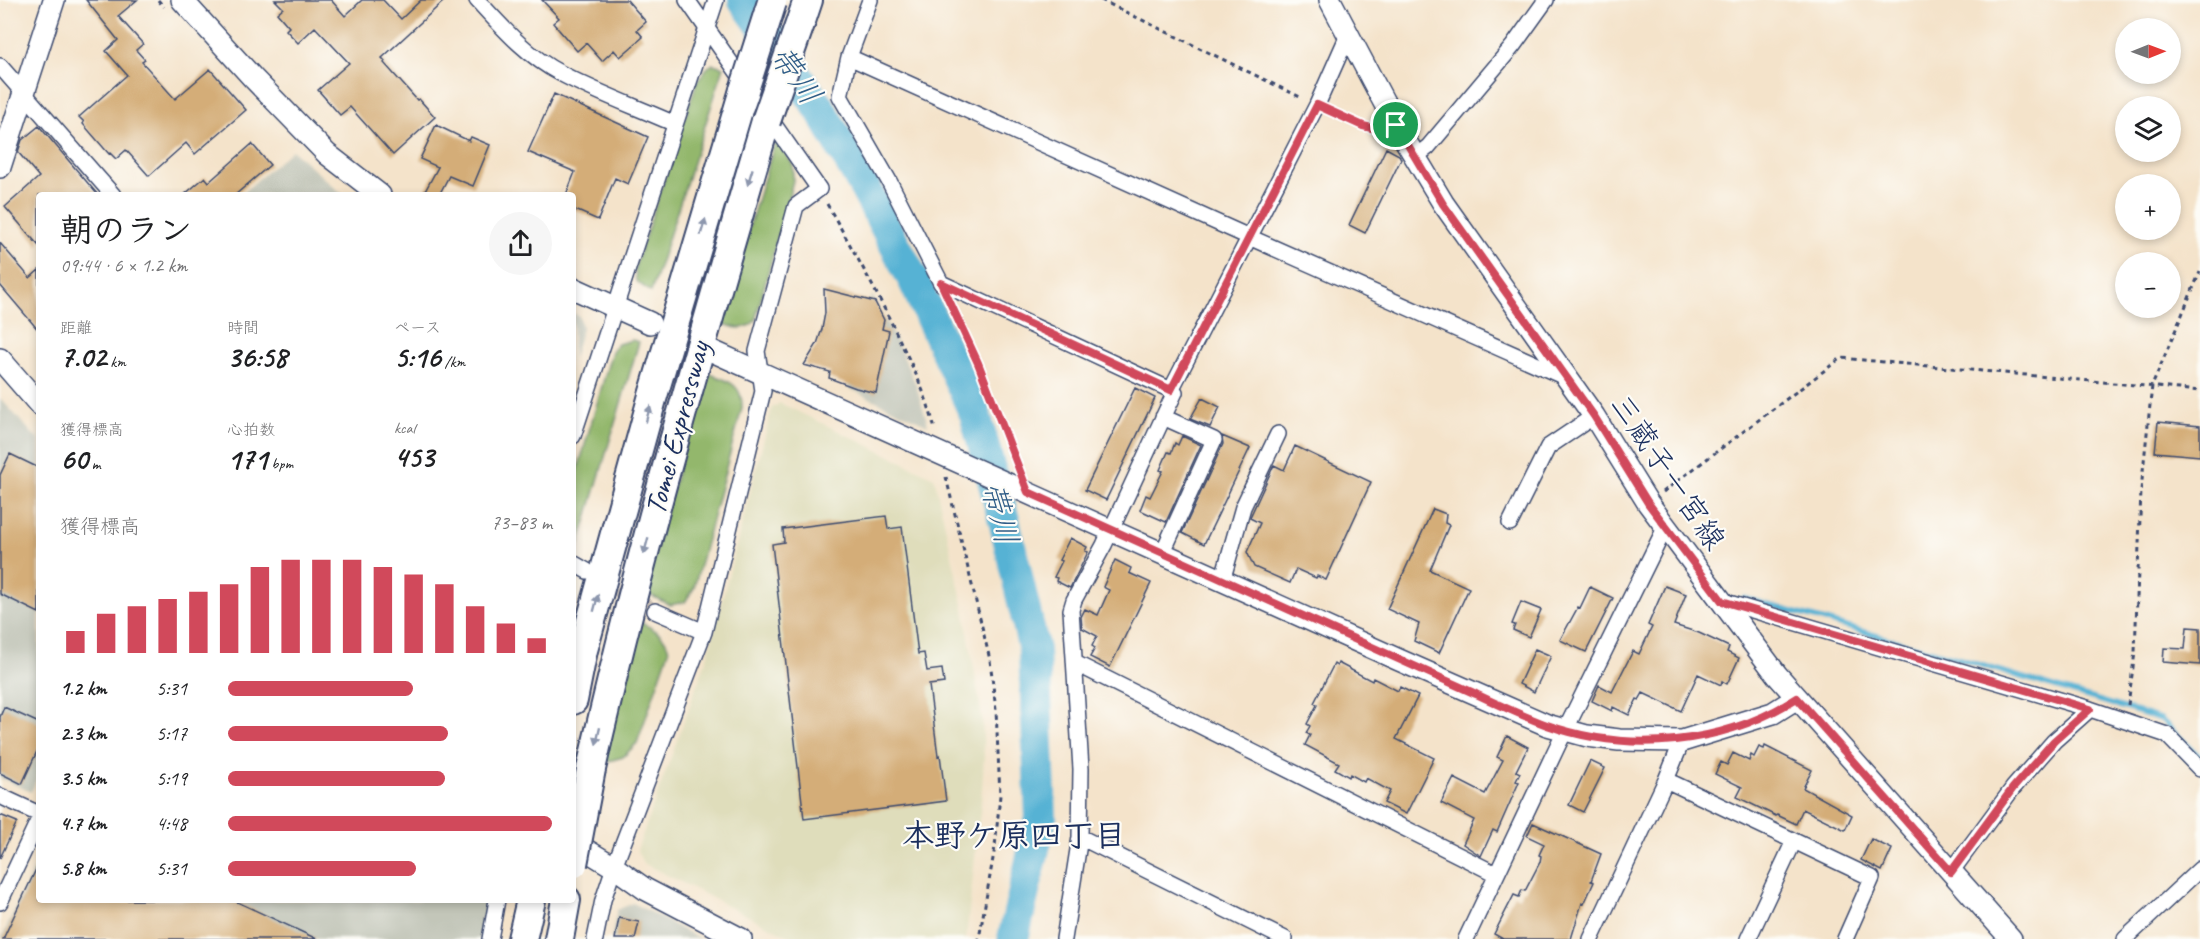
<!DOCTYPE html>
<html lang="ja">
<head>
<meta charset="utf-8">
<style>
  :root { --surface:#fff; --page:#f6f6f6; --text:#202124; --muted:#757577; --accent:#d1495b }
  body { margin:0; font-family:Caveat,"Klee One",sans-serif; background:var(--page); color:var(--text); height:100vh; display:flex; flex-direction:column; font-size:22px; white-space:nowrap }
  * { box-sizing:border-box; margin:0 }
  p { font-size:20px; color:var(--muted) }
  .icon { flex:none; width:33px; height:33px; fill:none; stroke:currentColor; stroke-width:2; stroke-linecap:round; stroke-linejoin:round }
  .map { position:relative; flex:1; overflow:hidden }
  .side { position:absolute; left:36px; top:192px; width:540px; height:711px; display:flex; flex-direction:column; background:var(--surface); border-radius:6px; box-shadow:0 3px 9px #0003 }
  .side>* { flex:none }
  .needle { width:39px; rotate:89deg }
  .fabs { position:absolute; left:2115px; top:18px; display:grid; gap:12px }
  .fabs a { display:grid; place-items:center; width:66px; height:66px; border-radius:50%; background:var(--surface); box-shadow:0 3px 9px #0003; font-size:30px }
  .pin { position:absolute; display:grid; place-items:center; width:51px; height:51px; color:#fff; margin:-26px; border:3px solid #fff; border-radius:50%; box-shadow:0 2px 6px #0007 }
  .round { display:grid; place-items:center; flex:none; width:63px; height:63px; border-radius:32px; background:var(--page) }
  .summary { display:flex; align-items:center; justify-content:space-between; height:102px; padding:0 24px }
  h1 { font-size:33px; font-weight:800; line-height:45px }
  .metrics { display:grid; grid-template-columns:repeat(3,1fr); gap:9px; height:102px; padding:6px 24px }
  .metrics div { display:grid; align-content:center }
  .metrics b { font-size:30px; font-weight:800 }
  .metrics small { font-size:16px; font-weight:400 }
  .metrics p { font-size:16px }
  .chart { height:168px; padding:12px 24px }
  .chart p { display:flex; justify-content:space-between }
  .chart svg { width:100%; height:108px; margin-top:6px; stroke:var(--accent); stroke-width:6 }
  ul { padding:0 24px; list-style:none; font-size:20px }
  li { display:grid; grid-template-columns:96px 72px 1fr; align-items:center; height:45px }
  li i { height:15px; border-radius:8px; background:var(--accent) }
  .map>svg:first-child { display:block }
  .built { fill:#dfddbb }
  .industrial { fill:#c3c6b9 }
  .forest { fill:#93b76c; stroke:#577365; stroke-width:1.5 }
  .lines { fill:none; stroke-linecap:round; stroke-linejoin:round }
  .stream { stroke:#56b2d4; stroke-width:5 }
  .river { stroke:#56b2d4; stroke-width:32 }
  .building { fill:#d4ad78 }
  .street-tunnel { stroke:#c9bfb4; stroke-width:15; stroke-dasharray:15 8; stroke-linecap:butt }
  .street-casing { stroke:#3c4a6e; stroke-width:18 }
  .secondary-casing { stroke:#3c4a6e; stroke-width:24 }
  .highway-casing { stroke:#3c4a6e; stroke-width:32 }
  .path { stroke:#3c4a6e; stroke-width:3; stroke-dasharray:4.5 4.5; stroke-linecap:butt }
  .street { stroke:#fff; stroke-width:15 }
  .secondary { stroke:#fff; stroke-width:21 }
  .highway { stroke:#fff; stroke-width:28 }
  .highway-bridge-casing { stroke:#3c4a6e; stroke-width:32; stroke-linecap:butt }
  .highway-bridge { stroke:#fff; stroke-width:28 }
  .oneway { fill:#8d97ae }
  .route-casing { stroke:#fff; stroke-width:12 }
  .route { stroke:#d1495b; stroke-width:8 }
  .labels { text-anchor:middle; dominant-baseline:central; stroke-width:4.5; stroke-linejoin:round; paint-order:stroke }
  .street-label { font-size:30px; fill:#1b2f5e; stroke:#fdfcf7 }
  .water-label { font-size:32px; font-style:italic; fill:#305d87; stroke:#fdfcf7 }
  .neighbourhood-label { font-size:32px; font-weight:bold; fill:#1b2f5e; stroke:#fdfcf7 }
</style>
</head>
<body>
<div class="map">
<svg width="2200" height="939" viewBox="0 0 2200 939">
  <rect width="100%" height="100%" fill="#fdfcf7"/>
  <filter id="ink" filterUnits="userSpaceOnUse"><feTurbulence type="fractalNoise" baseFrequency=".0167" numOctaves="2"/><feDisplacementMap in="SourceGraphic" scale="12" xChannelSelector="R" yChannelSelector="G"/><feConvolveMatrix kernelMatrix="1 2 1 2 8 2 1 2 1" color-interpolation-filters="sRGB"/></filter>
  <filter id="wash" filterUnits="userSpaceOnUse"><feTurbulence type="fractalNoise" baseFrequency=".008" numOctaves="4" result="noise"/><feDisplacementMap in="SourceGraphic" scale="24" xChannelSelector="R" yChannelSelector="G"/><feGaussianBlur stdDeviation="1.35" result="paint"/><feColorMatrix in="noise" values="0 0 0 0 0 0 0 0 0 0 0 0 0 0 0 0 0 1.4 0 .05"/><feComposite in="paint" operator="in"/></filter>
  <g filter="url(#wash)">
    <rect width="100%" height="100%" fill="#f4e3ca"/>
    <path class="built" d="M780 403 934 477 964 609 982 718 984 757 981 803 966 939H794L643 863 637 850 707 658 772 408Z"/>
    <path class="industrial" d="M292 150 343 195H240Z
      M872 295 899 347 916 385 928 425 848 388Z
      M573 313 579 316 582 328 573 359Z
      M0 398 39 441V773L31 792 0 778Z
      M39 858V900H489L482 939H1Z
      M633 903 700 939H611L617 910Z"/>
    <path class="forest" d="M713 64 724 67 651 292 636 281 635 267 697 82 707 68Z
      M776 139 793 165V181L755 321C744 332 733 328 720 322Z
      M632 340 639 342 576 555 573 553V486L612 351 618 344Z
      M705 372C725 380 743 382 742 408L694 588 685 602 670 605 644 592Z
      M636 620C651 628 666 633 669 651L637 743 623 757 602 763Z"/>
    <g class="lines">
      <path class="stream" d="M1744 598 1971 662 2161 719 2200 757"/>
      <path class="river" d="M744 0 820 109 865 188 914 281 975 414 1005 524 1034 650 1041 818 1013 939"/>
    </g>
    <g id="blocks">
      <path class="building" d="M86 0H137L118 16 143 44 136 50 145 60 142 62 175 99 210 69 246 110 195 154 186 143 149 176 126 150 116 159 110 153 109 154 83 124 84 122 79 117 127 75 106 51 118 40Z
        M275 0H331L345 16 362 0H383L401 19 421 0H445L382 58 385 61 384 63 417 100 419 99 435 117 393 155 350 107 340 115 318 90 349 63 315 27 298 43 286 30 289 27 277 13 283 8Z
        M542 0H627L646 22 637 30 643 37 620 57 614 50 602 61 586 43 577 51 553 23 559 18Z
        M554 94 648 137 628 184 615 178 598 220 573 209V195H566L575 172 528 152Z
        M436 125 469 141 471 137 490 145 473 186 449 176 439 195H423L438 167 420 159Z
        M39 126 98 195H39V246L5 207 39 177 18 152 22 140Z
        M252 144 270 165 235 195H184L205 177 209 182Z
        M1386 148 1399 155 1401 159 1365 233 1349 225Z
        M0 243 30 278 39 270V331L0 285Z
        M824 289 875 302 884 320 882 329 889 331 876 393 856 388 829 378 830 372 804 365 817 344 822 329 825 313Z
        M1135 388 1155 398 1106 500 1085 490Z
        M1202 398 1220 407 1210 427 1190 419Z
        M2158 422 2200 426V456L2155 452Z
        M1182 436 1201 445 1166 522 1140 510 1146 495 1150 497 1163 471 1160 470 1168 452 1171 453 1175 443 1178 445Z
        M1222 436 1250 448 1204 544 1182 533 1223 444Z
        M1295 446 1371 482 1326 580 1317 576 1316 578 1296 569 1290 583 1254 567 1247 552 1260 523 1250 518 1251 515 1274 465 1284 470Z
        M10 454 39 468V613L0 594V475Z
        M1433 509 1446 514 1445 523 1449 525 1430 570 1469 588 1439 653 1414 641 1419 624 1387 609Z
        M886 516 888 529 902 527 918 654 924 653 927 671 942 669 944 683 929 685 938 756 940 755 946 801 804 819 772 544 784 542 783 529Z
        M1070 538 1087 547 1085 551 1088 552 1070 588 1056 581 1057 578 1054 577 1062 561 1059 560Z
        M1115 560 1131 568 1129 573 1151 583 1110 667 1090 657 1095 648 1092 646 1097 636 1082 628 1081 617 1085 609 1098 615 1109 590 1103 587Z
        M1665 586 1686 594 1674 625 1699 633 1729 647 1727 652 1739 658 1727 684 1722 681 1721 685 1698 674 1681 711 1643 693 1639 700 1637 699 1629 715 1613 707 1612 711 1592 701 1599 685 1612 692 1633 651 1639 654 1652 627 1648 625Z
        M1590 587 1613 598 1586 652 1560 640 1578 607 1580 608Z
        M1521 602 1541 610 1529 637 1513 630 1515 625 1512 624Z
        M2187 627 2200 628V665L2163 662 2164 648 2185 649Z
        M1535 649 1551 656 1534 692 1519 684Z
        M1338 663 1372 681 1373 678 1398 691 1400 687 1418 696 1396 739 1434 758 1406 814 1384 803 1390 791 1366 778 1364 782 1350 774 1349 777 1335 769 1339 763 1305 745 1310 735 1306 733 1310 726 1307 724 1317 705 1314 703 1334 664 1337 666Z
        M4 707 39 723V747L22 784 0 773V717Z
        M1507 736 1528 747 1516 771 1520 773 1516 781 1519 782 1497 832 1493 830 1481 856 1463 844 1474 820 1441 803 1454 778 1485 794 1503 760 1497 757Z
        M1765 746 1812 770 1803 788 1852 815 1845 830 1803 809 1796 824 1777 815 1776 816 1737 797 1742 787 1715 774 1721 762 1727 765 1733 753 1749 761 1751 755 1754 757 1759 747 1764 749Z
        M1590 761 1605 768 1583 812 1569 805Z
        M0 815 17 822 0 858Z
        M1533 823 1601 854 1591 881 1594 882 1584 904 1582 903 1571 939H1503L1494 934 1514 895 1519 897 1522 890 1525 891 1540 862 1541 856 1539 855 1544 844 1527 836Z
        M1871 839 1892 849 1882 871 1861 860Z
        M39 863V900H233L317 939H3Z
        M619 918 639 922 635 939H615Z"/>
    </g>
  </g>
  <g filter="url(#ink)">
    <use href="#blocks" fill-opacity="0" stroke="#3c4a6e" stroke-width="1.5"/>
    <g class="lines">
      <path class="street-tunnel" d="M597 577 655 611"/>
      <g class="street-casing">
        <path id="street" d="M477 0C502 27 527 56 560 73 597 93 637 107 675 124
          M870 0 849 57 1249 237 1567 378
          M849 57 840 96 889 181 941 283 1175 392 1104 545 1074 600 1071 610 1081 769 1080 837 1064 939
          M0 66 113 195
          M1415 157 1428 147 1513 46 1546 0
          M1171 390 1317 105 1348 35
          M573 436 716 0
          M1510 523 1548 447 1594 416
          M1162 554 1214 440 1163 417
          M573 563 587 571
          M1222 581 1243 507 1278 434
          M1722 601 2090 709 2167 735 2200 769
          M655 611 704 632
          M1075 663 1496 874
          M1666 780 1872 878 1845 939
          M0 796 39 814
          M1080 837 1285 939
          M1951 872 2013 788 2054 741 2090 709
          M0 902 39 819
          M490 939 497 900
          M595 939 603 900 614 867 704 632 763 391 757 351 796 206 819 189 687 0
          M1466 939 1558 745 1666 526
          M1591 939 1666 780 1682 741
          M1748 939 1794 841
          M2125 939 2200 869"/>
      </g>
      <g class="secondary-casing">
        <path id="secondary" d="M182 0 253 78 327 154 380 195
          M1330 0 1396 125 1443 203 1594 416 1648 503 1777 675 2011 939
          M0 167 54 0
          M573 288 650 323
          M712 351 1399 660 1547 725 1587 736 1619 740 1682 741 1773 713 1797 698
          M0 359 39 404
          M573 842 614 867 645 889 741 939"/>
      </g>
      <g class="highway-casing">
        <path id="highway" d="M801 21 808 0
          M573 700 583 650 652 399 744 90
          M591 769C640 551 703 336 766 121
          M522 939 531 900
          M559 939 566 900"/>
      </g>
      <path class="path" d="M158 0 164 7
        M1101 0 1302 98
        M1332 112 1363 126 1376 129
        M827 204C853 250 879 295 901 343 915 371 928 399 935 430
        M952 306 978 363 1018 467
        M946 477 990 660 996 710 1000 795 995 847 979 939
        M1663 492 1841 358 2200 391
        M2128 705 2135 652 2141 490 2152 386 2200 272"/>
      <use href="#street" class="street"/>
      <use href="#secondary" class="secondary"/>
      <use href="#highway" class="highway"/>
      <g class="highway-bridge-casing">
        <path id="highway-bridge" d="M744 90 772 2
          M766 121 801 21
          M573 864 591 769"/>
      </g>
      <use href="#highway-bridge" class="highway-bridge"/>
    </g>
    <defs><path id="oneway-solid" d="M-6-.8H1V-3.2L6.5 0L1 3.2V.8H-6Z" transform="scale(1.5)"/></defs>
    <g class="oneway">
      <use href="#oneway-solid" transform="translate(750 177) rotate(107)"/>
      <use href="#oneway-solid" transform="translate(703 227) rotate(-73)"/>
      <use href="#oneway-solid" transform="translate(648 414) rotate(-75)"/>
      <use href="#oneway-solid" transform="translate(646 546) rotate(105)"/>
      <use href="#oneway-solid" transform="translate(596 603) rotate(-75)"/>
      <use href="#oneway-solid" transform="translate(598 736) rotate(103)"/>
    </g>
  </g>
  <g class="lines" filter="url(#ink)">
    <g class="route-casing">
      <path id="route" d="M1317 105 1363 126 1376 129 1396 125 1443 204 1594 416 1648 503 1722 601 2090 709 2054 741 2013 788 1951 872 1797 698C1724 745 1629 754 1547 725 1523 716 1499 705 1476 694L1028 492 978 363 941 283 1171 390Z"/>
    </g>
    <use href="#route" class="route"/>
  </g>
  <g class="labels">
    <g class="street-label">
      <text transform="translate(677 428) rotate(-75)">Tomei Expressway</text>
      <text transform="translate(1668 472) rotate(56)">三蔵子一宮線</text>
    </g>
    <g class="water-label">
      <text transform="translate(796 75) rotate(55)">帯川</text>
      <text transform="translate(1000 513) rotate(76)">帯川</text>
    </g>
    <g class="neighbourhood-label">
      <text x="1014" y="835">本野ケ原四丁目</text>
    </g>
  </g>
</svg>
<div class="fabs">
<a><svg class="needle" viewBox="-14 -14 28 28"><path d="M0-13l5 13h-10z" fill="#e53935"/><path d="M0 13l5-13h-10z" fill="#757577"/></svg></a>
<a><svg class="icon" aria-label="layers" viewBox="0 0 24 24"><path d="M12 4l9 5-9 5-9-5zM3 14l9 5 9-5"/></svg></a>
<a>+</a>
<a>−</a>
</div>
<div class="pin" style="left:1396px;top:125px;background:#1e9e55"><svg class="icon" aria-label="arrive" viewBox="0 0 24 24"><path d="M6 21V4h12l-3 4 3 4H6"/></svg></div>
<section class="side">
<div class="summary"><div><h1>朝のラン</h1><p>09:44 · 6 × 1.2 km</p></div><a class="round"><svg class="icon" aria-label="share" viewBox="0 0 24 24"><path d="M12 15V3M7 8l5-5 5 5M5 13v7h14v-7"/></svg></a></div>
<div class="metrics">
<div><p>距離</p><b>7.02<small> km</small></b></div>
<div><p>時間</p><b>36:58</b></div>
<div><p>ペース</p><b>5:16<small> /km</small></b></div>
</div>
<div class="metrics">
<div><p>獲得標高</p><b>60<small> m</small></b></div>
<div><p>心拍数</p><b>171<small> bpm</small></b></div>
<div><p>kcal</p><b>453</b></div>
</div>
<div class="chart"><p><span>獲得標高</span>73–83 m</p>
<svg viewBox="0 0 160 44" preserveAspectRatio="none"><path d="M5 44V35M15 44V28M25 44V25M35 44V22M45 44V19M55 44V16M65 44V9M75 44V6M85 44V6M95 44V6M105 44V9M115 44V12M125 44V16M135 44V25M145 44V32M155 44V38"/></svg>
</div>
<ul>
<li><b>1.2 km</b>5:31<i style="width:57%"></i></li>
<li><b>2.3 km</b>5:17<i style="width:68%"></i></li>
<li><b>3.5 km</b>5:19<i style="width:67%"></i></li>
<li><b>4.7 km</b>4:48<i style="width:100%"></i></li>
<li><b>5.8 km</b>5:31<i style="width:58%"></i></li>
</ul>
</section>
</div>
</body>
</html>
